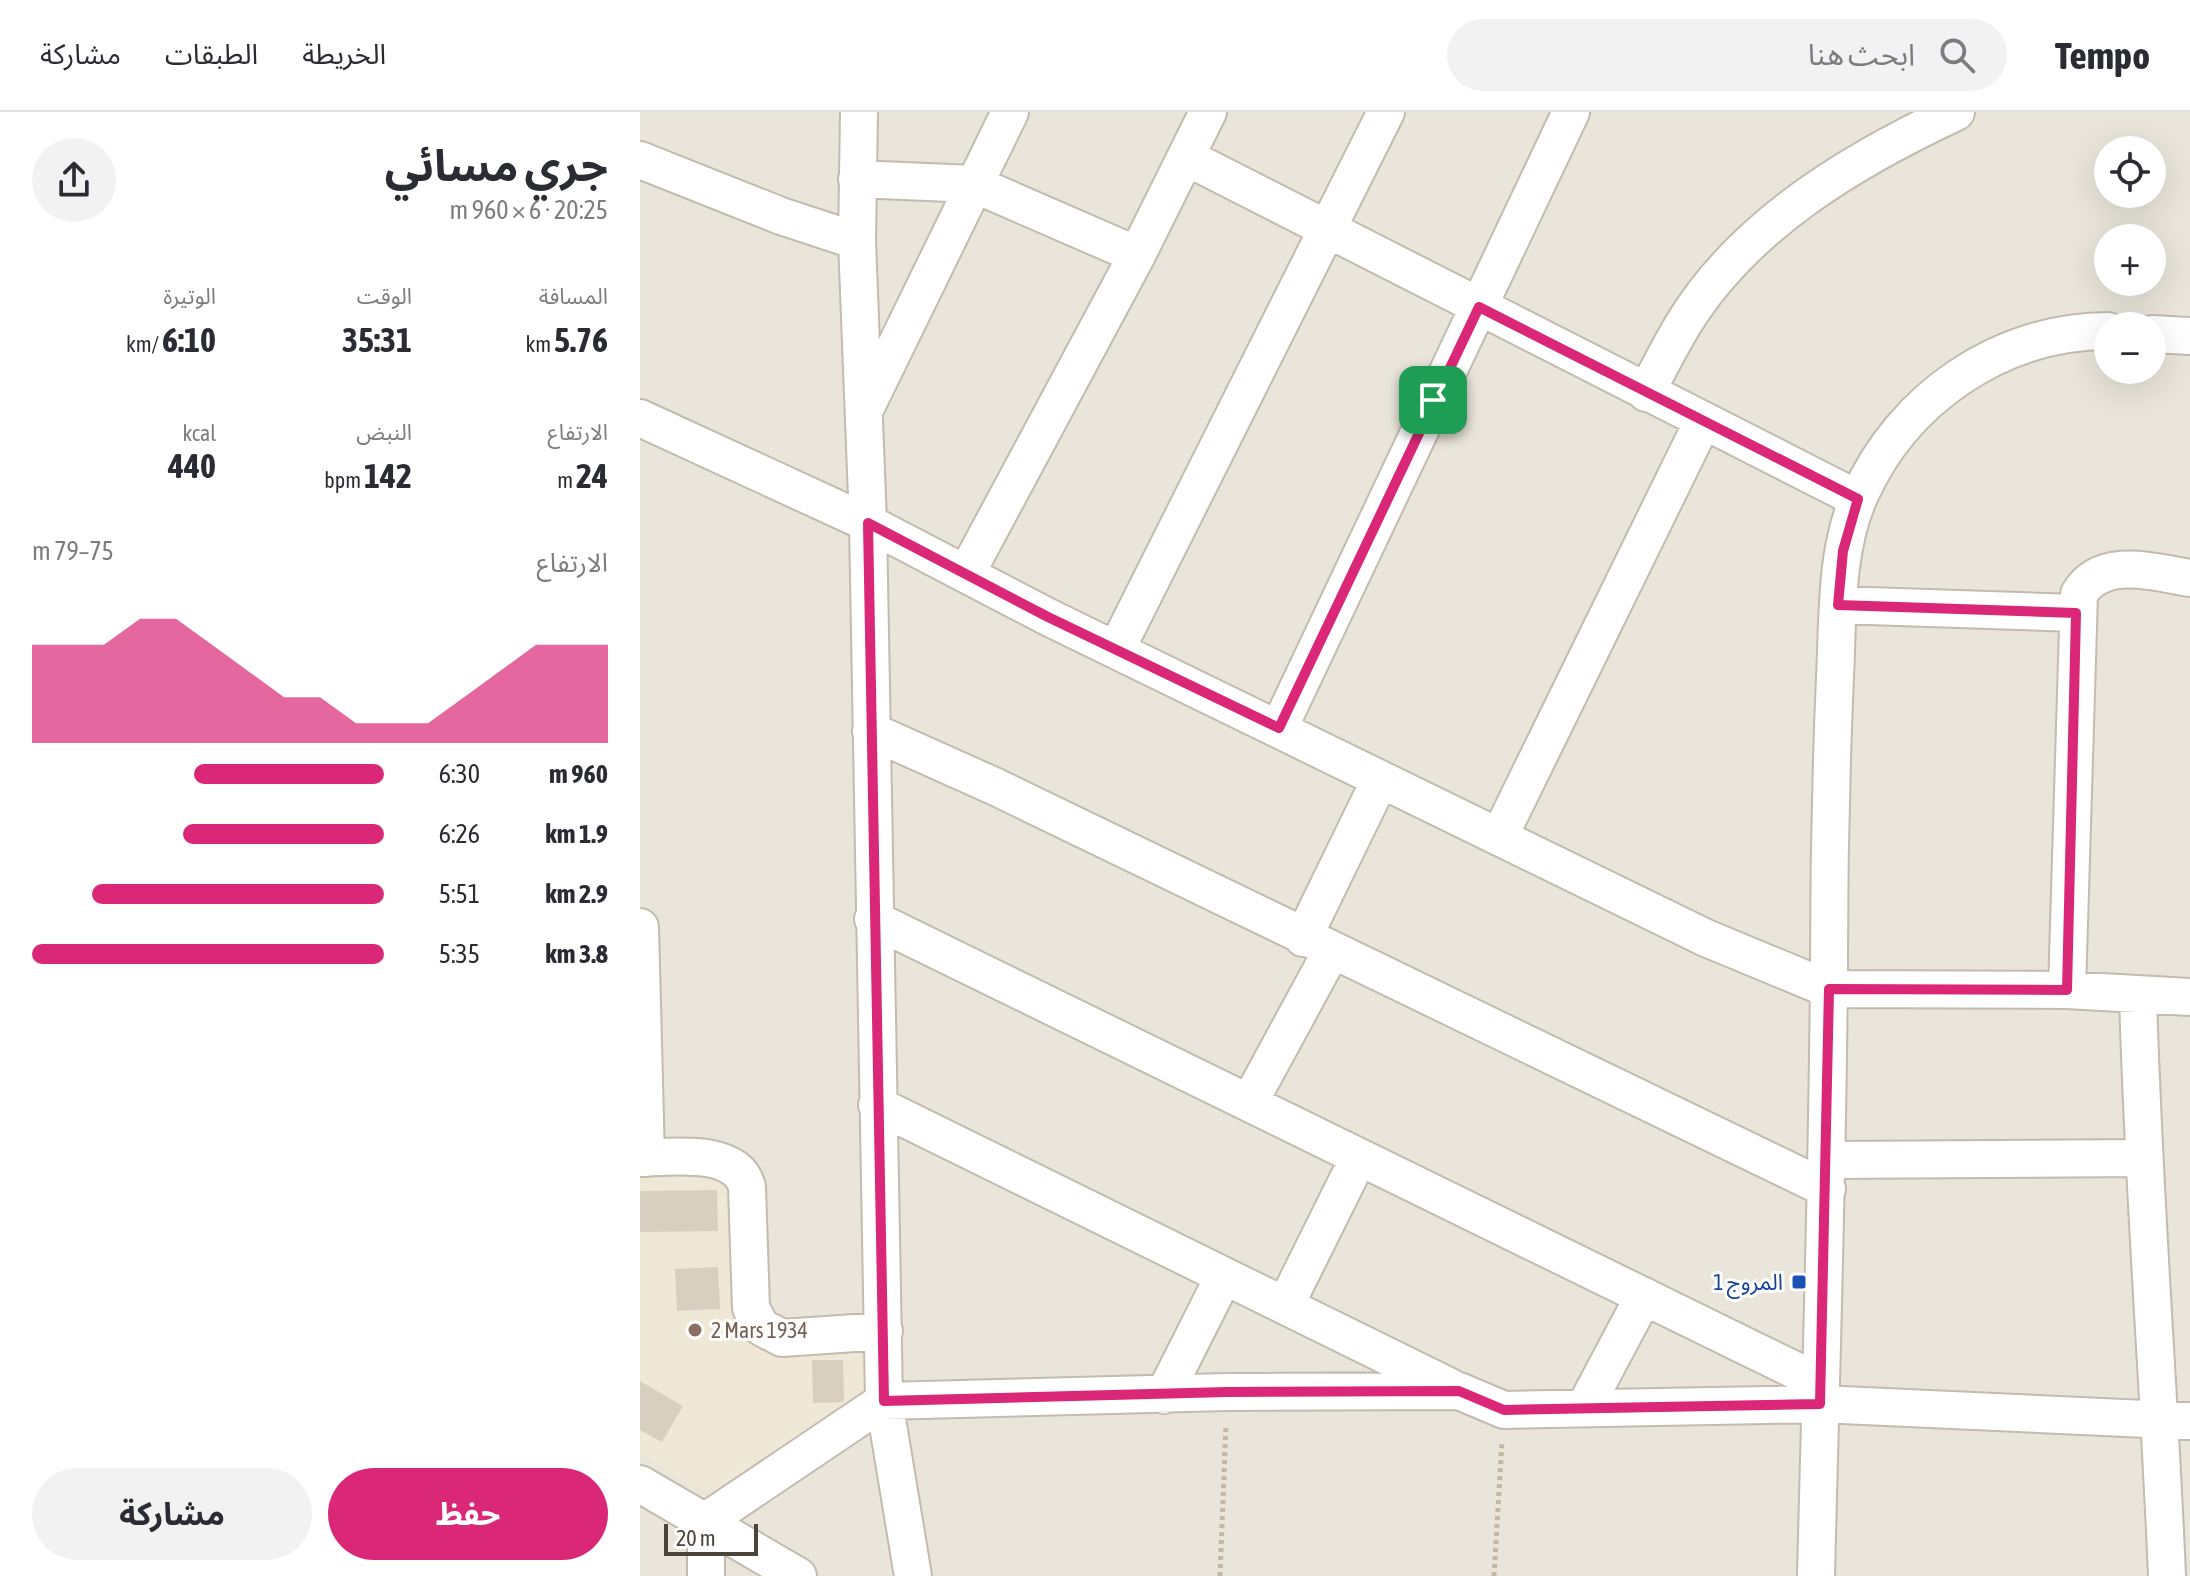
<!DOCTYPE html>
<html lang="ar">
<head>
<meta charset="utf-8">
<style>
  :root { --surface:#fff; --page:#f2f2f3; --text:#2b2b33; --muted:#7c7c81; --line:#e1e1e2; --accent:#db2777 }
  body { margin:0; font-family:"Asap Condensed","Noto Sans Arabic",sans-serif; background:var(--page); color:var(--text); direction:rtl; height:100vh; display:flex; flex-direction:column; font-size:30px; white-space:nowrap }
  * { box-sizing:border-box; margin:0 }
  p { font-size:26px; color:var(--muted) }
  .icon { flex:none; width:44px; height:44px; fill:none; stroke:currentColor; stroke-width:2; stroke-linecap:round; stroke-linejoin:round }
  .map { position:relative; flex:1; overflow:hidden; direction:ltr }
  .drawer { display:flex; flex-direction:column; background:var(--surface); width:640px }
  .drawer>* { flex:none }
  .tools { position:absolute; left:1454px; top:24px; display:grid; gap:16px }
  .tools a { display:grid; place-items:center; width:72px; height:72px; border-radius:50%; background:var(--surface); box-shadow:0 8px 32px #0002; font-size:40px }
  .scale { position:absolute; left:24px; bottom:20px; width:94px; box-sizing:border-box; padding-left:8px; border:4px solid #4b4439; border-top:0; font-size:22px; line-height:28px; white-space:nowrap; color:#4b4439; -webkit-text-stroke:6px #fff; paint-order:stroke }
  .pin { position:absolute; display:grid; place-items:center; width:68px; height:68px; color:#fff; margin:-34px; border-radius:16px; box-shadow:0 4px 12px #0006 }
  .round { display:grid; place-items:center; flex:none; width:84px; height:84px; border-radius:42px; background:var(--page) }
  .head { display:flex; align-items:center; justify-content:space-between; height:136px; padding:0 32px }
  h1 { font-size:44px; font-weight:700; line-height:60px }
  .metrics { display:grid; grid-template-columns:repeat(3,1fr); gap:12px; height:136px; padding:8px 32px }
  .metrics div { display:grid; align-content:center }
  .metrics b { font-size:34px; font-weight:700 }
  .metrics small { font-size:22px; font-weight:400 }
  .metrics p { font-size:22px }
  .chart { height:224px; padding:16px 32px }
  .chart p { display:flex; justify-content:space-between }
  .chart svg { width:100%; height:144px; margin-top:8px; fill:var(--accent); opacity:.7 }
  .action { display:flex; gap:16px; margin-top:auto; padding:16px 32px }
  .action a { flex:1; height:92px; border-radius:48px; background:var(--accent); color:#fff; font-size:32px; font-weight:700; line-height:92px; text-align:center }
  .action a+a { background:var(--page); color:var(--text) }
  ul { padding:0 32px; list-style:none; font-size:26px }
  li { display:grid; grid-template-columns:128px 96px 1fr; align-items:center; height:60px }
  li i { height:20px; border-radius:10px; background:var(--accent) }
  header { display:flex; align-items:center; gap:48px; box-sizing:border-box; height:112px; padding:0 40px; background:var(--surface); border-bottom:2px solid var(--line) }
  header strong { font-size:38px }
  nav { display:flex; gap:44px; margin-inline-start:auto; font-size:28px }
  .search { width:560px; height:72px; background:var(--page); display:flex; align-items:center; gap:20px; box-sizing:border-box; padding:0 28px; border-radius:44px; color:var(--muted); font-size:30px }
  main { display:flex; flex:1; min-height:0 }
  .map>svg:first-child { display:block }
  .residential { fill:#eae5da; fill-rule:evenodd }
  .education { fill:#efe8d6 }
  .building { fill:#d8cfc1 }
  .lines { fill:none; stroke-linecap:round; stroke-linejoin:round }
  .minor-casing { stroke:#c2bbae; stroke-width:40 }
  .path { stroke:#c4b79f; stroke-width:5; stroke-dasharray:4 4; stroke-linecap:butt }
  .minor { stroke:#fff; stroke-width:36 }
  .route-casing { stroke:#fff; stroke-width:16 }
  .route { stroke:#db2777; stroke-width:10 }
  .transit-dot { fill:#1a4fb4; stroke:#fff; stroke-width:3 }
  .education-dot { fill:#8d6e63; stroke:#fff; stroke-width:3 }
  .labels { text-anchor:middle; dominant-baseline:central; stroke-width:6; stroke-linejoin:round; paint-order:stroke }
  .transit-label { font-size:22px; fill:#164399; stroke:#fff; text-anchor:end }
  .education-label { font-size:22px; fill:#785e54; stroke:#fff; text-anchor:start }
</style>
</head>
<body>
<header>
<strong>Tempo</strong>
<div class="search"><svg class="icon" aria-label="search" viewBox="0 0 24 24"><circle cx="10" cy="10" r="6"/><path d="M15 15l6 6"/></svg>ابحث هنا</div>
<nav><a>الخريطة</a><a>الطبقات</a><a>مشاركة</a></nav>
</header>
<main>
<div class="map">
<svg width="1550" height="1464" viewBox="0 0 1550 1464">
  <rect width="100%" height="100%" fill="#f6f3ec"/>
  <path class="residential" d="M0 0H1550V1464H0ZM1468 38H1512V82H1468ZM1468 126H1512V170H1468ZM1468 214H1512V258H1468Z"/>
  <path class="education" d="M0 1060 82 1061 97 1073 101 1207 232 1230 229 1279 92 1371 74 1378 53 1375 0 1342Z"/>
  <path class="building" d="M77 1078 78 1119 0 1120V1079Z
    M78 1155 80 1197 37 1199 35 1157Z
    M172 1248H203L204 1290 173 1291Z
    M0 1269 43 1294 22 1330 0 1318Z"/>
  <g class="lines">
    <g class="minor-casing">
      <path id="minor" d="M219 0 217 129 228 411 244 1289 273 1464
        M546 45 1218 387
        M0 48 141 104 217 129
        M217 67 334 72 497 143
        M1512 222 1550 224
        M1006 281C1018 258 1030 234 1044 211 1105 112 1213 48 1316 0
        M227 293 370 0
        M0 306 228 411 408 505 1066 826 1189 877 1427 878 1550 885
        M326 462 497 143 568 0
        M1198 493 1436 501
        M476 538 746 0
        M639 616 931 0
        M231 619 356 675 1187 1077
        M859 725 1062 311
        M233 807 1181 1271
        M0 815 6 1046
        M663 826 740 668
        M1427 878 1439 482C1462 444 1513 460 1550 466
        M1498 882C1503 1076 1519 1270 1527 1464
        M609 991 691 840
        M237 993 810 1275
        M0 1046C33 1045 97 1036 107 1075L111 1196 121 1215 142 1226 244 1219
        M1187 1048 1502 1046
        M645 1194 719 1045
        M524 1283 584 1164
        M945 1295 1004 1184
        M0 1372 158 1464
        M66 1464V1409L244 1289 587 1280 819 1279 864 1298 1180 1292 1550 1309
        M1176 1464C1181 1258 1188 1052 1189 846 1189 752 1191 658 1195 565 1198 505 1195 440 1219 385 1262 287 1360 219 1468 219"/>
    </g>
    <path class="path" d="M580 1464 586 1313
      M854 1464 862 1330"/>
    <use href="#minor" class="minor"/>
  </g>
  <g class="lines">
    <g class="route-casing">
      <path id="route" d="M839 195 1218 387 1203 439 1198 493 1436 501 1427 878 1189 877 1180 1292 864 1298 819 1279 587 1280 244 1289 228 411 408 505 639 616Z"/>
    </g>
    <use href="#route" class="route"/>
  </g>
  <rect class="transit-dot" x="1151" y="1162" width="16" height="16" rx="4"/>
  <circle class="education-dot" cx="55" cy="1218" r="8"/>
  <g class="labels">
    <g class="transit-label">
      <text x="1143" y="1170">المروج 1</text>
    </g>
    <g class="education-label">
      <text x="71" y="1218">2 Mars 1934</text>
    </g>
  </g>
</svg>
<div class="tools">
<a><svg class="icon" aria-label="locate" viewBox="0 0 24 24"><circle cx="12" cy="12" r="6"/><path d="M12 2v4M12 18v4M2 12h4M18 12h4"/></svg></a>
<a>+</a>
<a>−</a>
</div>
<div class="scale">20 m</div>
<div class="pin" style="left:793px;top:288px;background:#1e9e55"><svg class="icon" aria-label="arrive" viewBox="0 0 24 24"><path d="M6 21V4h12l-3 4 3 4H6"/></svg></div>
</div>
<section class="drawer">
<div class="head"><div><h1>جري مسائي</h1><p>20:25 · 6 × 960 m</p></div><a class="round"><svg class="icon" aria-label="share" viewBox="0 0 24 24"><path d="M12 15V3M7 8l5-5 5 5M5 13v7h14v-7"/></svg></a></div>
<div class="metrics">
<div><p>المسافة</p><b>5.76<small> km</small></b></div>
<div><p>الوقت</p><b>35:31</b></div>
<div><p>الوتيرة</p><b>6:10<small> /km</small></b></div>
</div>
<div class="metrics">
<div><p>الارتفاع</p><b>24<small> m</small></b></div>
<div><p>النبض</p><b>142<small> bpm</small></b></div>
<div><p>kcal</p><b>440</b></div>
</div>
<div class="chart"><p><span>الارتفاع</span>75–79 m</p>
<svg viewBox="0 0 160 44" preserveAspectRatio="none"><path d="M0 44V14L10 14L20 14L30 6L40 6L50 14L60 22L70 30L80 30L90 38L100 38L110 38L120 30L130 22L140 14L150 14L160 14V44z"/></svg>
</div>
<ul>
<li><b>960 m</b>6:30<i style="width:54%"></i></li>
<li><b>1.9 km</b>6:26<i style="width:57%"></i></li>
<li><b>2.9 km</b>5:51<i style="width:83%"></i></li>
<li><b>3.8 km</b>5:35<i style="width:100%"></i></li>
</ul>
<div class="action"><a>حفظ</a><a>مشاركة</a></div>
</section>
</main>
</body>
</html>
